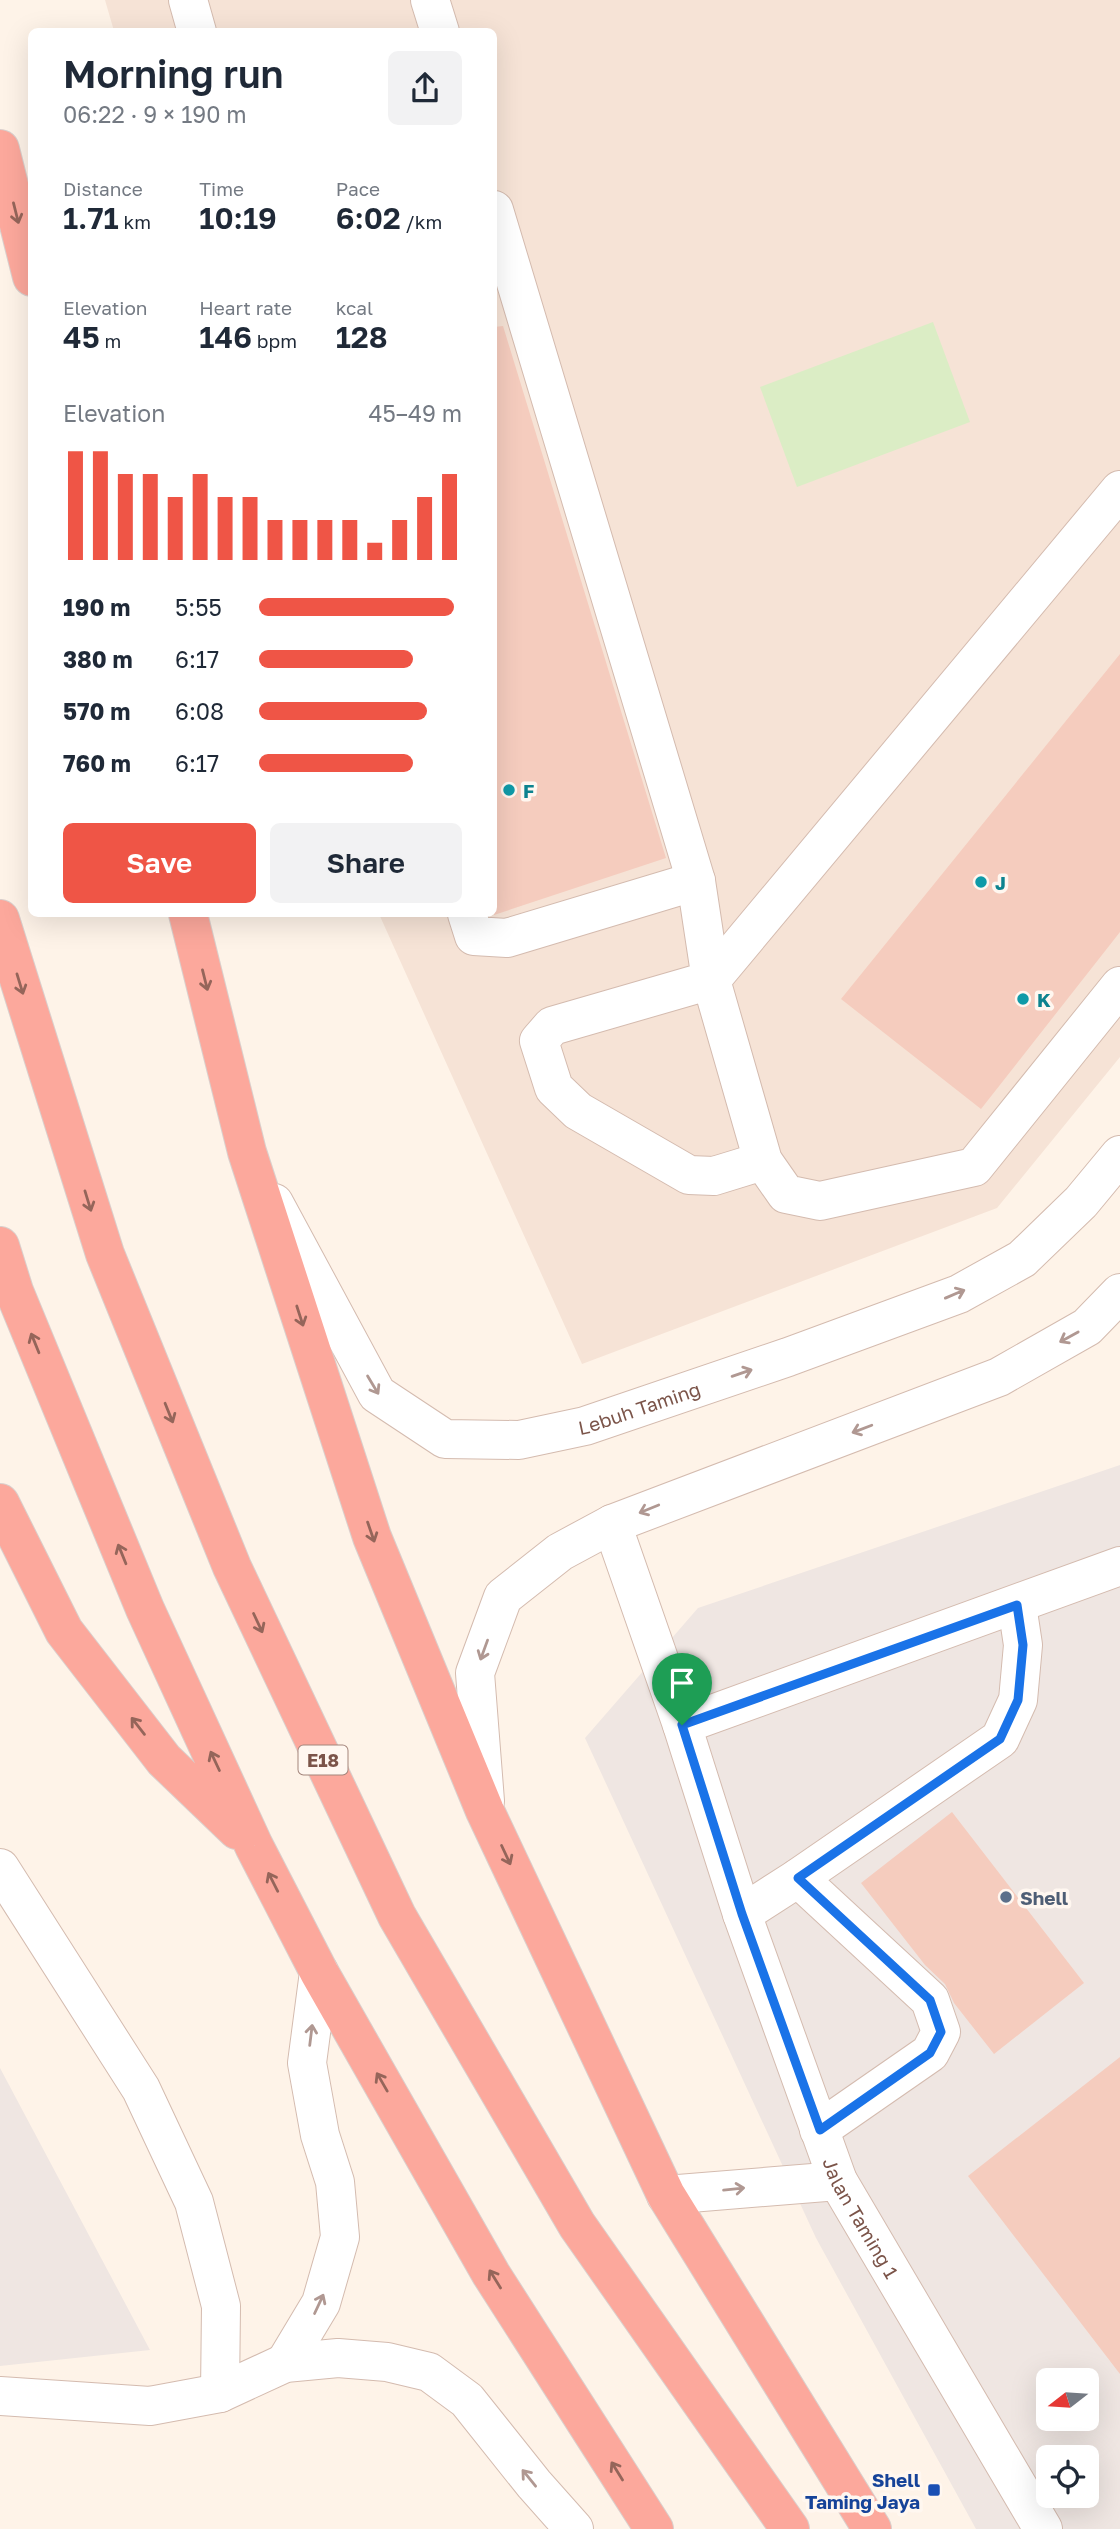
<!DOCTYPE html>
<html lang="en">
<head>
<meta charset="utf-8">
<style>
  :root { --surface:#fff; --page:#f2f2f3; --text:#1f2937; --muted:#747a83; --accent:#ef5546 }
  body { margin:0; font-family:"Golos Text",sans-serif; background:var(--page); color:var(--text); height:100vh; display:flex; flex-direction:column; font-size:26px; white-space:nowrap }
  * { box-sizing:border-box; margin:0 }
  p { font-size:23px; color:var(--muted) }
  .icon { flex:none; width:38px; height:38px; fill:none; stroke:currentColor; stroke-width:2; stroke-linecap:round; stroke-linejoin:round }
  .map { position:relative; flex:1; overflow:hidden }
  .side { position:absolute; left:28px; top:28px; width:469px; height:889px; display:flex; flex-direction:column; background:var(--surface); border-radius:10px; box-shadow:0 7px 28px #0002 }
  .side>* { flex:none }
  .needle { width:46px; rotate:253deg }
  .fabs { position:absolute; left:1036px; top:2368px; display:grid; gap:14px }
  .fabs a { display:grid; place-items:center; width:63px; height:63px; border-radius:10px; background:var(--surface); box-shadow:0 7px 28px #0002; font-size:35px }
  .pin { position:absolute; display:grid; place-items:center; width:60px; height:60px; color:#fff; margin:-72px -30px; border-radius:50% 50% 50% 0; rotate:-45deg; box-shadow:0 0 7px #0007 }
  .pin .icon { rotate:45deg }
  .round { display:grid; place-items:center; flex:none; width:74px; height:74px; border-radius:10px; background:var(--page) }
  .overview { display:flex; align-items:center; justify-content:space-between; height:119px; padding:0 35px }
  h1 { font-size:38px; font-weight:600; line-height:52px }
  .metrics { display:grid; grid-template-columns:repeat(3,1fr); gap:10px; height:119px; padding:7px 35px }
  .metrics div { display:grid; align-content:center }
  .metrics b { font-size:30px; font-weight:600 }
  .metrics small { font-size:19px; font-weight:400 }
  .metrics p { font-size:19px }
  .chart { height:196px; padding:14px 35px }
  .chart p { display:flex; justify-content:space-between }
  .chart svg { width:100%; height:126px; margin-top:7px; stroke:var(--accent); stroke-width:6 }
  .action { display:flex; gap:14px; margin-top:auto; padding:14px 35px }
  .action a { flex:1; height:80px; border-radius:10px; background:var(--accent); color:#fff; font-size:28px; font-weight:600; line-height:80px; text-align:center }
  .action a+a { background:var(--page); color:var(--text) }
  ul { padding:0 35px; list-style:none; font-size:23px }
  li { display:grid; grid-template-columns:112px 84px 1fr; align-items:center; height:52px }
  li i { height:18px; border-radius:9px; background:var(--accent) }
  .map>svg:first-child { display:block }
  .residential { fill:#f6e3d6 }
  .industrial { fill:#efe6e2; fill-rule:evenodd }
  .green { fill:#dbedc5 }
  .building { fill:#f5ccbe }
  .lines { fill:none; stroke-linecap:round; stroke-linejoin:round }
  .minor-casing { stroke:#d4bbaf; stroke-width:40 }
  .highway-casing { stroke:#dacfcc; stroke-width:40 }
  .minor { stroke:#fff; stroke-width:38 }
  .highway { stroke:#fca89c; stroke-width:38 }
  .oneway { stroke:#95655a }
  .oneway2 { stroke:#b09892 }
  .route-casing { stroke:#fff; stroke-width:14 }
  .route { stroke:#1a73e8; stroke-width:9 }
  .culture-dot { fill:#0f9aa8; stroke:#fff7f0; stroke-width:2.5 }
  .service-dot { fill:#5c6f8a; stroke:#fff7f0; stroke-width:2.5 }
  .transit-dot { fill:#1a4fb4; stroke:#fff7f0; stroke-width:2.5 }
  .labels { text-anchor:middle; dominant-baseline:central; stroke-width:7; stroke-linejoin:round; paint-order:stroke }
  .shield { fill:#fff7f0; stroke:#a3857b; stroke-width:2 }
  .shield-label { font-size:18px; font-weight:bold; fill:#7b5449 }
  .culture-label { font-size:19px; font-weight:bold; fill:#0d838f; stroke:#fff7f0; text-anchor:start }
  .street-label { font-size:19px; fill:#7b5449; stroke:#fff7f0 }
  .service-label { font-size:19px; font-weight:bold; fill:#4e5e75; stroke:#fff7f0; text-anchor:start }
  .transit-label { font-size:19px; font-weight:bold; fill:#164399; stroke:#fff7f0; text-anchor:end }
</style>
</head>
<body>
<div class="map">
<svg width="1120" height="2529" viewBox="0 0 1120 2529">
  <rect width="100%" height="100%" fill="#fef3e8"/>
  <path class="residential" d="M105 0H1120V1057L997 1208 582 1364 379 914H494V32L114 31Z"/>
  <path class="industrial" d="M1120 1465V2529H976L816 2238 585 1738 698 1608ZM1048 2380H1087V2418H1048ZM1048 2457H1087V2496H1048Z
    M0 2068 150 2350 0 2366Z"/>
  <path class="green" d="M933 322 970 422 797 487 760 387Z"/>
  <path class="building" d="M503 326 666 858 494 915V327Z
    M1120 654V932L981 1109 841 999Z
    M952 1812 1084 1983 994 2054 954 2003 945 1984 925 1965 861 1883Z
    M1120 2057V2374L968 2176Z"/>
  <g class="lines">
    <g class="minor-casing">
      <g id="minor">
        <path d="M188 0 197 32"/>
        <path d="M430 0 440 32"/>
        <path d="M494 210 696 881 711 980 552 1026 539 1041 554 1088 578 1111 689 1175 714 1176 763 1161"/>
        <path d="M1120 490 711 980 763 1161 786 1194 820 1201 974 1167 1120 986"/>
        <path d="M467 914 474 936 507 938 696 881"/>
        <path id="s1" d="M274 1203 377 1394 445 1439 519 1440 585 1426 788 1357 959 1294 1022 1259 1081 1202 1120 1155"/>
        <path id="s2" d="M612 1524 682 1725 742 1914 838 2181 1043 2529"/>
        <path d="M682 1725 1120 1566"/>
        <path d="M485 1801 475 1673 503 1597 560 1552 612 1524 999 1377 1087 1327 1120 1293"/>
        <path d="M0 1868 141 2089 194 2202 221 2306 220 2393"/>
        <path d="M798 1878 930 2000 941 2032 930 2053 819 2130"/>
        <path d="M742 1914 798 1878 1000 1739 1018 1700 1023 1645 1017 1605"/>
        <path d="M666 2195 838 2181"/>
        <path d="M285 2363 321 2303 340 2237 335 2182 320 2135 307 2063 319 1972"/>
        <path d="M0 2396 150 2406 220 2393 285 2363 338 2358 387 2362 429 2372 467 2400 534 2484 574 2529"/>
      </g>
    </g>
    <g class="highway-casing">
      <path id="highway" d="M0 149 32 277
        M188 914 247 1152 372 1537 485 1811 666 2195 872 2529
        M0 919 105 1254 232 1567 397 1916 577 2225 790 2529
        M0 1246 14 1291 145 1609 254 1846 319 1972 491 2274 654 2529
        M0 1503 64 1631 164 1760 237 1830"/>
    </g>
    <use href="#minor" class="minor"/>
    <use href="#highway" class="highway"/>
  </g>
  <defs><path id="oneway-shaft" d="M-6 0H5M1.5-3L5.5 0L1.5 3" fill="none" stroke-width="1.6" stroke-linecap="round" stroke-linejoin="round" transform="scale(1.75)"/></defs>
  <g class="oneway">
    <use href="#oneway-shaft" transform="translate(16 213) rotate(76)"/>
    <use href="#oneway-shaft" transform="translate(205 980) rotate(76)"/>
    <use href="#oneway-shaft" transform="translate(20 984) rotate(73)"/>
    <use href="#oneway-shaft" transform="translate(88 1201) rotate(73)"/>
    <use href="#oneway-shaft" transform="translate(300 1316) rotate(72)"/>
    <use href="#oneway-shaft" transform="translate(35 1343) rotate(-112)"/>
    <use href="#oneway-shaft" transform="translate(169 1413) rotate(68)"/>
    <use href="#oneway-shaft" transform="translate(371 1532) rotate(71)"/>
    <use href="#oneway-shaft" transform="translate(122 1554) rotate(-112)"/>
    <use href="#oneway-shaft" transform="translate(258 1623) rotate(65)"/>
    <use href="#oneway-shaft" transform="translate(138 1726) rotate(-128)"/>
    <use href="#oneway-shaft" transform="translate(215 1761) rotate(-115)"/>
    <use href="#oneway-shaft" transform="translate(506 1855) rotate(65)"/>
    <use href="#oneway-shaft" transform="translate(273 1882) rotate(-117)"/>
    <use href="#oneway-shaft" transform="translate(382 2082) rotate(-120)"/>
    <use href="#oneway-shaft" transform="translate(495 2279) rotate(-122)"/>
    <use href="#oneway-shaft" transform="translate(617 2471) rotate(-122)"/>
  </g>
  <g class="oneway2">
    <use href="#oneway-shaft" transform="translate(955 1294) rotate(-23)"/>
    <use href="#oneway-shaft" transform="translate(1069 1337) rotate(151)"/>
    <use href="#oneway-shaft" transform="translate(742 1373) rotate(-19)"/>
    <use href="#oneway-shaft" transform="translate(373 1385) rotate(59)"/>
    <use href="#oneway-shaft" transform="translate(862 1429) rotate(159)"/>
    <use href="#oneway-shaft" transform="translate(649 1509) rotate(158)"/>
    <use href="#oneway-shaft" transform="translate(484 1650) rotate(110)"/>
    <use href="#oneway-shaft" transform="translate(311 2035) rotate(-83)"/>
    <use href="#oneway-shaft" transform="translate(734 2189) rotate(-6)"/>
    <use href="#oneway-shaft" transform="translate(319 2304) rotate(-65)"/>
    <use href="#oneway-shaft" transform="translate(529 2478) rotate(-129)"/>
  </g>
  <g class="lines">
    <g class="route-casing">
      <path id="route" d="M1017 1605 1023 1645 1018 1700 1000 1739 798 1878 930 2000 941 2032 930 2053 820 2130 742 1914 682 1725Z"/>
    </g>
    <use href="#route" class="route"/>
  </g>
  <g class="culture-dot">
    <circle cx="509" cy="790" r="7"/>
    <circle cx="981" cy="882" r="7"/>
    <circle cx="1023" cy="999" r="7"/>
  </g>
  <circle class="service-dot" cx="1006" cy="1897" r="7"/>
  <rect class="transit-dot" x="927" y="2483" width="14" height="14" rx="3.5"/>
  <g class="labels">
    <rect class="shield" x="298.5" y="1745.5" width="49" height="29" rx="5"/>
    <g class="shield-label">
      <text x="323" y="1760">E18</text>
    </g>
    <g class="culture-label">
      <text x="523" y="790">F</text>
      <text x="995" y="882">J</text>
      <text x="1037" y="999">K</text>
    </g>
    <g class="street-label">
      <text stroke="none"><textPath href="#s1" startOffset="497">Lebuh Taming</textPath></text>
      <text stroke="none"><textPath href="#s2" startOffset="738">Jalan Taming 1</textPath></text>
    </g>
    <g class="service-label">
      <text x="1020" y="1897">Shell</text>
    </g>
    <g class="transit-label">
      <text x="920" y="2479">Shell<tspan x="920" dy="22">Taming Jaya</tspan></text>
    </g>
  </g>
</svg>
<div class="fabs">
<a><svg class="needle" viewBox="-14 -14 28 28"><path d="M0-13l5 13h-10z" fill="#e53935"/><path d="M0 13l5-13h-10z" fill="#747a83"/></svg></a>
<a><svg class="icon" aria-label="locate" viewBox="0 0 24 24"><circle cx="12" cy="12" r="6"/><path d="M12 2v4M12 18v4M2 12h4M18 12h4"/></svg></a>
</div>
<div class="pin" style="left:682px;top:1725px;background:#1e9e55"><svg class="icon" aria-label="arrive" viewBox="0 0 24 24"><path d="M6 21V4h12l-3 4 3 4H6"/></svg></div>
<section class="side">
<div class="overview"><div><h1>Morning run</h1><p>06:22 · 9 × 190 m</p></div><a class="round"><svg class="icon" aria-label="share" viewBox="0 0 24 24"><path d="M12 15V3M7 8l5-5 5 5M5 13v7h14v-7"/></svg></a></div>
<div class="metrics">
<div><p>Distance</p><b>1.71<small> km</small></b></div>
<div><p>Time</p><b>10:19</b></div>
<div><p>Pace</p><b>6:02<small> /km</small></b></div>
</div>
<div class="metrics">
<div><p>Elevation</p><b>45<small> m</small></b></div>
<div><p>Heart rate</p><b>146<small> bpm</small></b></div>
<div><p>kcal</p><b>128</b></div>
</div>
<div class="chart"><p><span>Elevation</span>45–49 m</p>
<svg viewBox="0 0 160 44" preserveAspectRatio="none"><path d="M5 44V6M15 44V6M25 44V14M35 44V14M45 44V22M55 44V14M65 44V22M75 44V22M85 44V30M95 44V30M105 44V30M115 44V30M125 44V38M135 44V30M145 44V22M155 44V14"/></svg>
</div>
<ul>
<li><b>190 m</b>5:55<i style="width:96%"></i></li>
<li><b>380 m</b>6:17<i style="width:76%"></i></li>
<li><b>570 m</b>6:08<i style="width:83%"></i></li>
<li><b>760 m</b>6:17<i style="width:76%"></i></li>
</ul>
<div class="action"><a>Save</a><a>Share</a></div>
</section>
</div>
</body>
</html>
